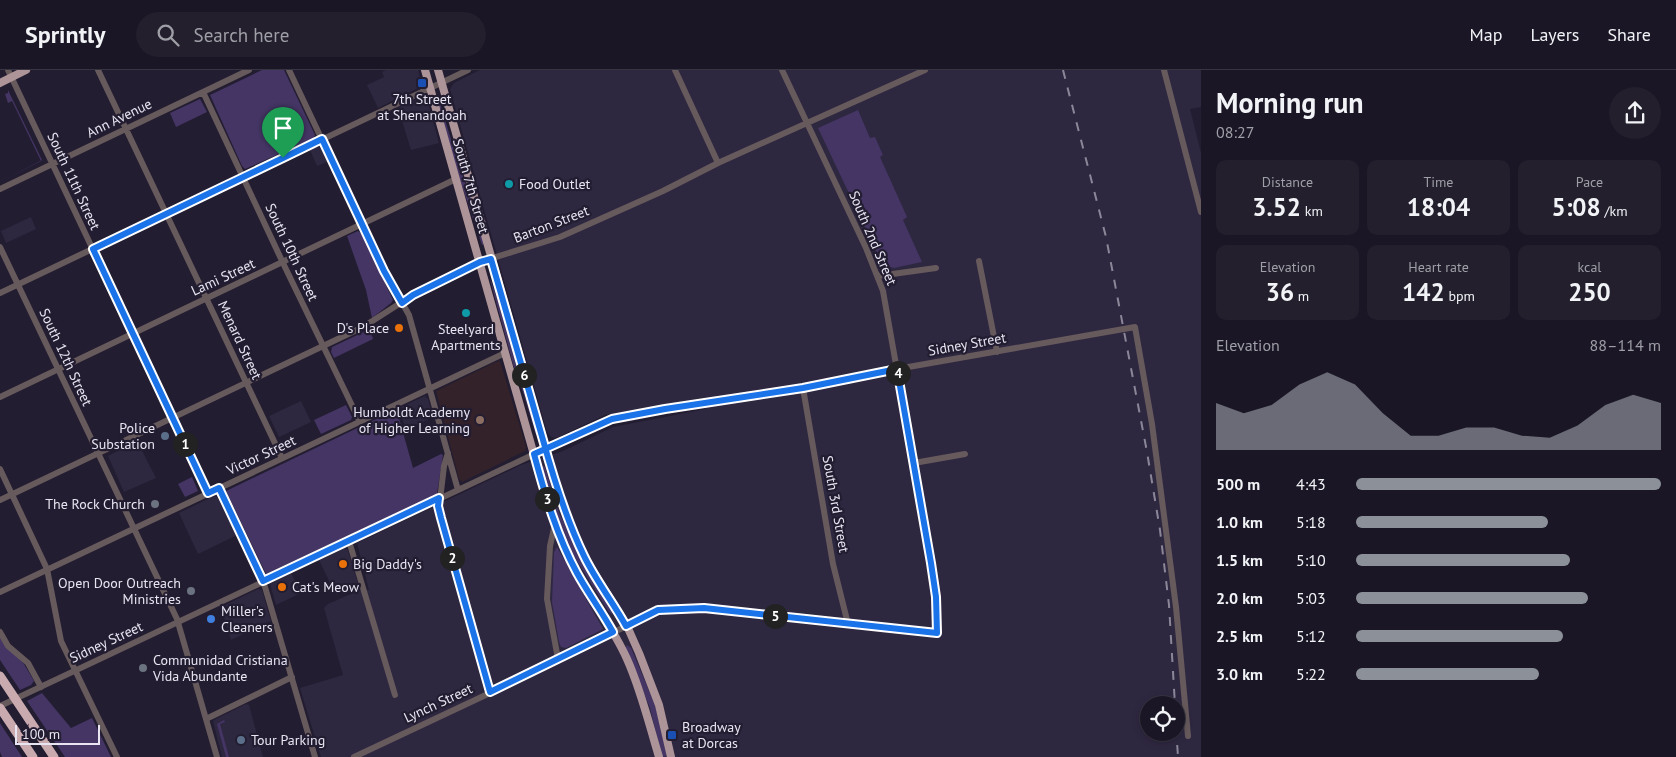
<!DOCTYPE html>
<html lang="en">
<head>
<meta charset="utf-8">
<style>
  :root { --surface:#1a1625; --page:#231f2d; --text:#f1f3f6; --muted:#9f9fa7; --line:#383542; --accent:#8c9099 }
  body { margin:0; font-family:"PT Sans",sans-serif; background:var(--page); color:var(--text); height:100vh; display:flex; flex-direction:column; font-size:19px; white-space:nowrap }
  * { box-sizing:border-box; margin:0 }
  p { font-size:16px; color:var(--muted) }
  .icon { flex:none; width:28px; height:28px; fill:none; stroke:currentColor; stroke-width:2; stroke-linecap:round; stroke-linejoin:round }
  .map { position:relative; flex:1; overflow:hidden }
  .details { display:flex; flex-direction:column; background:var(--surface); width:475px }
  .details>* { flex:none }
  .fabs { position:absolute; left:1140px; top:626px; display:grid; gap:10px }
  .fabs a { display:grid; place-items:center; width:45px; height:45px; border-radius:50%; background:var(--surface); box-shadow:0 2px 8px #0003,0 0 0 1px var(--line); font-size:25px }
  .scale { position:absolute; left:15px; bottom:12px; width:85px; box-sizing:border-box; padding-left:5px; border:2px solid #e8e4f2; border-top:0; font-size:14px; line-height:18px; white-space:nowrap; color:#e8e4f2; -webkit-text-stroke:4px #231d31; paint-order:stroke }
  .pin { position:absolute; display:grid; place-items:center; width:42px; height:42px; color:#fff; margin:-51px -21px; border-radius:50% 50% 50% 0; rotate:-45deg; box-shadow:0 0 5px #0007 }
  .pin .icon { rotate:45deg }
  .km { position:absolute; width:25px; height:25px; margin:-12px; border-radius:50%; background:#222; color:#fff; font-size:14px; line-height:25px; text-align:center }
  .round { display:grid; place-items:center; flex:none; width:52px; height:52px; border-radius:26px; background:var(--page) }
  .headline { display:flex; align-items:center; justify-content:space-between; height:85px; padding:0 15px }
  h1 { font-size:28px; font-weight:700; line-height:38px }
  .stats { display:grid; grid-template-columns:repeat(3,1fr); gap:8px; height:85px; padding:5px 15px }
  .stats div { display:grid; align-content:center; border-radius:10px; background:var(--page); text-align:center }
  .stats b { font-size:25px; font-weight:700 }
  .stats small { font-size:14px; font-weight:400 }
  .stats p { font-size:14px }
  .chart { height:140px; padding:10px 15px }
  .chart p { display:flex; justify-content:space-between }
  .chart svg { width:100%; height:90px; margin-top:5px; fill:var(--accent); opacity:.7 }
  ul { padding:0 15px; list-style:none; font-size:16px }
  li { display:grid; grid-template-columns:80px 60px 1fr; align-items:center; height:38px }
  li i { height:12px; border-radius:6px; background:var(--accent) }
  header { display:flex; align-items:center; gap:30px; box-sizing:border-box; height:70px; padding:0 25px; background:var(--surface); border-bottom:1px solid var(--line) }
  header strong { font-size:24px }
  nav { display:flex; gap:28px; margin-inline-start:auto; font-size:18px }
  .search { width:350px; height:45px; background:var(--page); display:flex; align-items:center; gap:12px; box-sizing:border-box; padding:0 18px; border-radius:28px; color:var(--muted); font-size:19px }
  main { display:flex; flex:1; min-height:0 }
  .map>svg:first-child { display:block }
  .built { fill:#2e2740; fill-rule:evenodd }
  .education { fill:#34222a }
  .green { fill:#443564 }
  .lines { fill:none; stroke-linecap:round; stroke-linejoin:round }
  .minor { stroke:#675a5c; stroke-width:6 }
  .major { stroke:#ad9498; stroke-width:8 }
  .highway { stroke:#c9aaaf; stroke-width:9 }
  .rail { stroke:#8c8798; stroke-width:2; stroke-dasharray:9 9; stroke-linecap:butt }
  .route-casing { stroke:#fff; stroke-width:10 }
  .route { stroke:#1a73e8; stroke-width:6 }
  .transit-dot { fill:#1a4fb4; stroke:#231d31; stroke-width:2 }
  .culture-dot { fill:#0f9aa8; stroke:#231d31; stroke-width:2 }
  .food-dot { fill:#e8710a; stroke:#231d31; stroke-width:2 }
  .education-dot { fill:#8d6e63; stroke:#231d31; stroke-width:2 }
  .service-dot { fill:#5c6f8a; stroke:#231d31; stroke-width:2 }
  .worship-dot { fill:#6b7280; stroke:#231d31; stroke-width:2 }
  .shop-dot { fill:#3f7fe0; stroke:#231d31; stroke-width:2 }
  .labels { text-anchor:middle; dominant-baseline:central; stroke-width:4.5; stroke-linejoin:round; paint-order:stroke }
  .poi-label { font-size:14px; fill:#e8e4f2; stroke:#231d31; text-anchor:start }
  .street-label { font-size:14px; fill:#e8e4f2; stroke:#231d31 }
</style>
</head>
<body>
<header>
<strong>Sprintly</strong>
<div class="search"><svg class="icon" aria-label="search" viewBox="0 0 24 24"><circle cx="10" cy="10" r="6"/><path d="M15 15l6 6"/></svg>Search here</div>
<nav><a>Map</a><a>Layers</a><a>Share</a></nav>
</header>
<main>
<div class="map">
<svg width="1201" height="687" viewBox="0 0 1201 687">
  <rect width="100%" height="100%" fill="#231d31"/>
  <path class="built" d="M386 0H418L422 16 378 38 367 15 384 7 382 2Z
    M480 0H1201V37L1190 39 1201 83V687H321L300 618 343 605 324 538 328 534 360 520H369L357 473 521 395 563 381 613 357 706 339 703 328 605 345 558 367 554 368 550 366 547 362 450 19 454 13ZM1149 635H1176V662H1149Z
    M423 26 427 29 439 73 411 80 398 38Z
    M316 77 321 78 327 92 317 96 310 80Z
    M31 147 36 159 6 173 1 161Z
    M425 326 428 329 433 347 406 360 399 338Z
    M301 331 311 352 279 367 269 346Z
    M137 371 156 408 124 422 108 386Z
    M214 426 217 427 237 465 198 484 179 443Z
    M345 478 348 480 358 514 336 525 319 490Z
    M291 503 301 523 276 535 270 514Z
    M258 519 262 520 271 551 231 570 221 537Z
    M246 634 249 635 263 687H222L213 651 216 649Z"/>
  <path class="education" d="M500 291 526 377 525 381 462 412 459 409 436 321 496 292Z"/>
  <path class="green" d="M262 0H284L315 65 313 69 245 99 242 96 210 25Z
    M8 20 42 90 2 111 41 91 12 31 8 33 5 24 8 23Z
    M200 29 207 42 176 57 170 43Z
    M440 33 459 96 471 128 484 174 482 175 460 110 438 34Z
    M858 40 870 68 875 67 883 85 880 87 907 147 903 150 922 192 894 198 883 195 818 58Z
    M358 161 362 164 393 230 391 233 372 248 366 220 347 166Z
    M490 210 491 211 510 266 537 363 536 365 522 319 513 294Z
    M370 259 373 269 334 288 331 282 332 277Z
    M346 335 352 347 351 350 321 364 314 350Z
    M395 340 397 341 413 398 441 384 443 385 437 424 266 504 226 421Z
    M543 396 545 397 559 443 585 494 613 540 612 544 609 542 569 478 555 442 542 397Z
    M192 407 198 421 185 427 178 414Z
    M557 477 603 559 566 578 561 577 559 572 552 532 554 482Z
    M0 567 24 594 34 611 31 615 20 620 0 590Z
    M627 575 631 578 655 635 667 686 662 687 650 638 626 580V577Z
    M42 623 71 658 92 648 111 687H65L27 631Z
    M224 650 225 652 220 654 229 687H226L217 654Z
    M0 653 22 687H2L0 682Z"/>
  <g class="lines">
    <path class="minor" d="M8 0 208 423
      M98 0 282 388
      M289 0 384 201 409 245 458 420
      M675 0 718 93
      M1164 0 1201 142
      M203 22 283 193 360 352
      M0 119 249 0
      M0 177 177 549 217 687
      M979 191 997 282
      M878 206 936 198
      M0 223 468 0
      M803 318 833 494 848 554
      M0 327 456 109
      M448 383 444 396 439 439 490 623
      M914 393 965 384
      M0 399 47 499 61 571 117 687
      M219 418 265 517 315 687
      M0 430 363 257 413 225 480 192 560 167 663 121 718 93 925 0
      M555 454 550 476 547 529 558 589
      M349 471 395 625
      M0 522 505 283
      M0 562 8 576 28 593 41 617
      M0 636 545 379 612 349 665 339 803 318 897 299 1135 257 1152 354 1176 537 1188 666
      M206 649 292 607
      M354 687 490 623 659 540 704 538 937 563 936 527 931 493 883 221 866 178 782 0"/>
    <path class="major" d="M425 0 536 392C547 430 558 468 577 503 593 532 613 558 627 589 641 620 649 654 659 687
      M438 0 561 432 585 488 627 556 639 583 659 635 671 687
      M0 13 26 0"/>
    <path class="highway" d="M0 606 54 687
      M0 638 33 687"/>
    <path class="rail" d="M1063 0 1106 167 1147 382 1160 460 1169 535 1175 635
      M1176 657 1178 687"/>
  </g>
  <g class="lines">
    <g class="route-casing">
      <path id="route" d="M283 88 93 179 208 423 219 418 263 511 439 428 438 436 441 448 490 622 613 562C602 542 588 523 577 503 557 466 545 425 534 384L612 349 665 339 803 318 897 299 931 493 936 527 937 563 704 538 658 540 626 556C613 532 596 511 584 486 566 449 554 410 543 370L491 189 480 192 413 225 402 233 384 201 322 69 283 88"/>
    </g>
    <use href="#route" class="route"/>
  </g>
  <g class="transit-dot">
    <rect x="417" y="8" width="10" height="10" rx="2.5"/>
    <rect x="667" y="660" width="10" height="10" rx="2.5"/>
  </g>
  <g class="culture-dot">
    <circle cx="509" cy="114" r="5"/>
    <circle cx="466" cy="243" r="5"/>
  </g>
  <g class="food-dot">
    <circle cx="399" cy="258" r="5"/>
    <circle cx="343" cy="494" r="5"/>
    <circle cx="282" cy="517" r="5"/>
  </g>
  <circle class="education-dot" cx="480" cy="350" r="5"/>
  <g class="service-dot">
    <circle cx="165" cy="366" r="5"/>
    <circle cx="241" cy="670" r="5"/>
  </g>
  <g class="worship-dot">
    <circle cx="155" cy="434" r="5"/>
    <circle cx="191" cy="521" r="5"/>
    <circle cx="143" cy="598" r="5"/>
  </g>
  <circle class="shop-dot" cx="211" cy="549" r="5"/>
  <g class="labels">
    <g class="poi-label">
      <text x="422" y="29" text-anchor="middle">7th Street<tspan x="422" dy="16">at Shenandoah</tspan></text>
      <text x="519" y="114">Food Outlet</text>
      <text x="389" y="258" text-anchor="end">D's Place</text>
      <text x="466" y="259" text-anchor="middle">Steelyard<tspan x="466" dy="16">Apartments</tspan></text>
      <text x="470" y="342" text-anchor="end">Humboldt Academy<tspan x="470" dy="16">of Higher Learning</tspan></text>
      <text x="155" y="358" text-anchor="end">Police<tspan x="155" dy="16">Substation</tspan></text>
      <text x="145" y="434" text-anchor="end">The Rock Church</text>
      <text x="353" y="494">Big Daddy's</text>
      <text x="181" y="513" text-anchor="end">Open Door Outreach<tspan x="181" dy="16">Ministries</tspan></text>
      <text x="292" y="517">Cat's Meow</text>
      <text x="221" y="541">Miller's<tspan x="221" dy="16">Cleaners</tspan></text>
      <text x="153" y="590">Communidad Cristiana<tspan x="153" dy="16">Vida Abundante</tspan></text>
      <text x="682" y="657">Broadway<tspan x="682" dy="16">at Dorcas</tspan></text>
      <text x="251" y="670">Tour Parking</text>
    </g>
    <g class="street-label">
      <text transform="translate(119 48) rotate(-26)">Ann Avenue</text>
      <text transform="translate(74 111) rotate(65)">South 11th Street</text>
      <text transform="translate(471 116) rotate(74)">South 7th Street</text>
      <text transform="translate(551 154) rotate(-21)">Barton Street</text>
      <text transform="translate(873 168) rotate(67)">South 2nd Street</text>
      <text transform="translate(292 182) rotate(65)">South 10th Street</text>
      <text transform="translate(223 207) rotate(-25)">Lami Street</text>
      <text transform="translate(240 270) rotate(65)">Menard Street</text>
      <text transform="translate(967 274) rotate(-10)">Sidney Street</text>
      <text transform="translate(66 287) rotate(65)">South 12th Street</text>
      <text transform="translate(261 385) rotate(-25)">Victor Street</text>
      <text transform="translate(836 434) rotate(80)">South 3rd Street</text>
      <text transform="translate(106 572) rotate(-25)">Sidney Street</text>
      <text transform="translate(438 633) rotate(-25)">Lynch Street</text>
    </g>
  </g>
</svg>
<div class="fabs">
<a><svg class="icon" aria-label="locate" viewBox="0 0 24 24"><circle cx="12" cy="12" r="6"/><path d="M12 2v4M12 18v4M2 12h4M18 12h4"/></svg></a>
</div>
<div class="scale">100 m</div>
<div class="pin" style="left:283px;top:88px;background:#1e9e55"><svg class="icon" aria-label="arrive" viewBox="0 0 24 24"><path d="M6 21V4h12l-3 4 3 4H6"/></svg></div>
<b class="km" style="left:185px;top:374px">1</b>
<b class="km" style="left:452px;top:488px">2</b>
<b class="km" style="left:547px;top:429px">3</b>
<b class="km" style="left:898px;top:303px">4</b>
<b class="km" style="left:775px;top:546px">5</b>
<b class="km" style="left:524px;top:305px">6</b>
</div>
<section class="details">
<div class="headline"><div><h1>Morning run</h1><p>08:27</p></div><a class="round"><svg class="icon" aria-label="share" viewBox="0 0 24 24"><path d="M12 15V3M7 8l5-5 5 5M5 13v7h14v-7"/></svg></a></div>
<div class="stats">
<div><p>Distance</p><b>3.52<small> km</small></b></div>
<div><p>Time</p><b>18:04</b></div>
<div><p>Pace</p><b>5:08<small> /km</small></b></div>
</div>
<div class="stats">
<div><p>Elevation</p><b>36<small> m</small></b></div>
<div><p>Heart rate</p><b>142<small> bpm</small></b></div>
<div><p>kcal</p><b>250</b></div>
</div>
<div class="chart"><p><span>Elevation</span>88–114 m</p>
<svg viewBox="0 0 160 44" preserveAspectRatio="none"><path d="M0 44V21L10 26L20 22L30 12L40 6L50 12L60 26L70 37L80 37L90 33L100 33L110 37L120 38L130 32L140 22L150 17L160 21V44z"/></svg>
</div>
<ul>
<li><b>500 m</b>4:43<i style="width:100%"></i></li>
<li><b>1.0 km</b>5:18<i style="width:63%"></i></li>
<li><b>1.5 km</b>5:10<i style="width:70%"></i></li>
<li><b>2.0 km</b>5:03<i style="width:76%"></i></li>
<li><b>2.5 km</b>5:12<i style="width:68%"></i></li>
<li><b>3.0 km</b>5:22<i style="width:60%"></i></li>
</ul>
</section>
</main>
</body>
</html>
